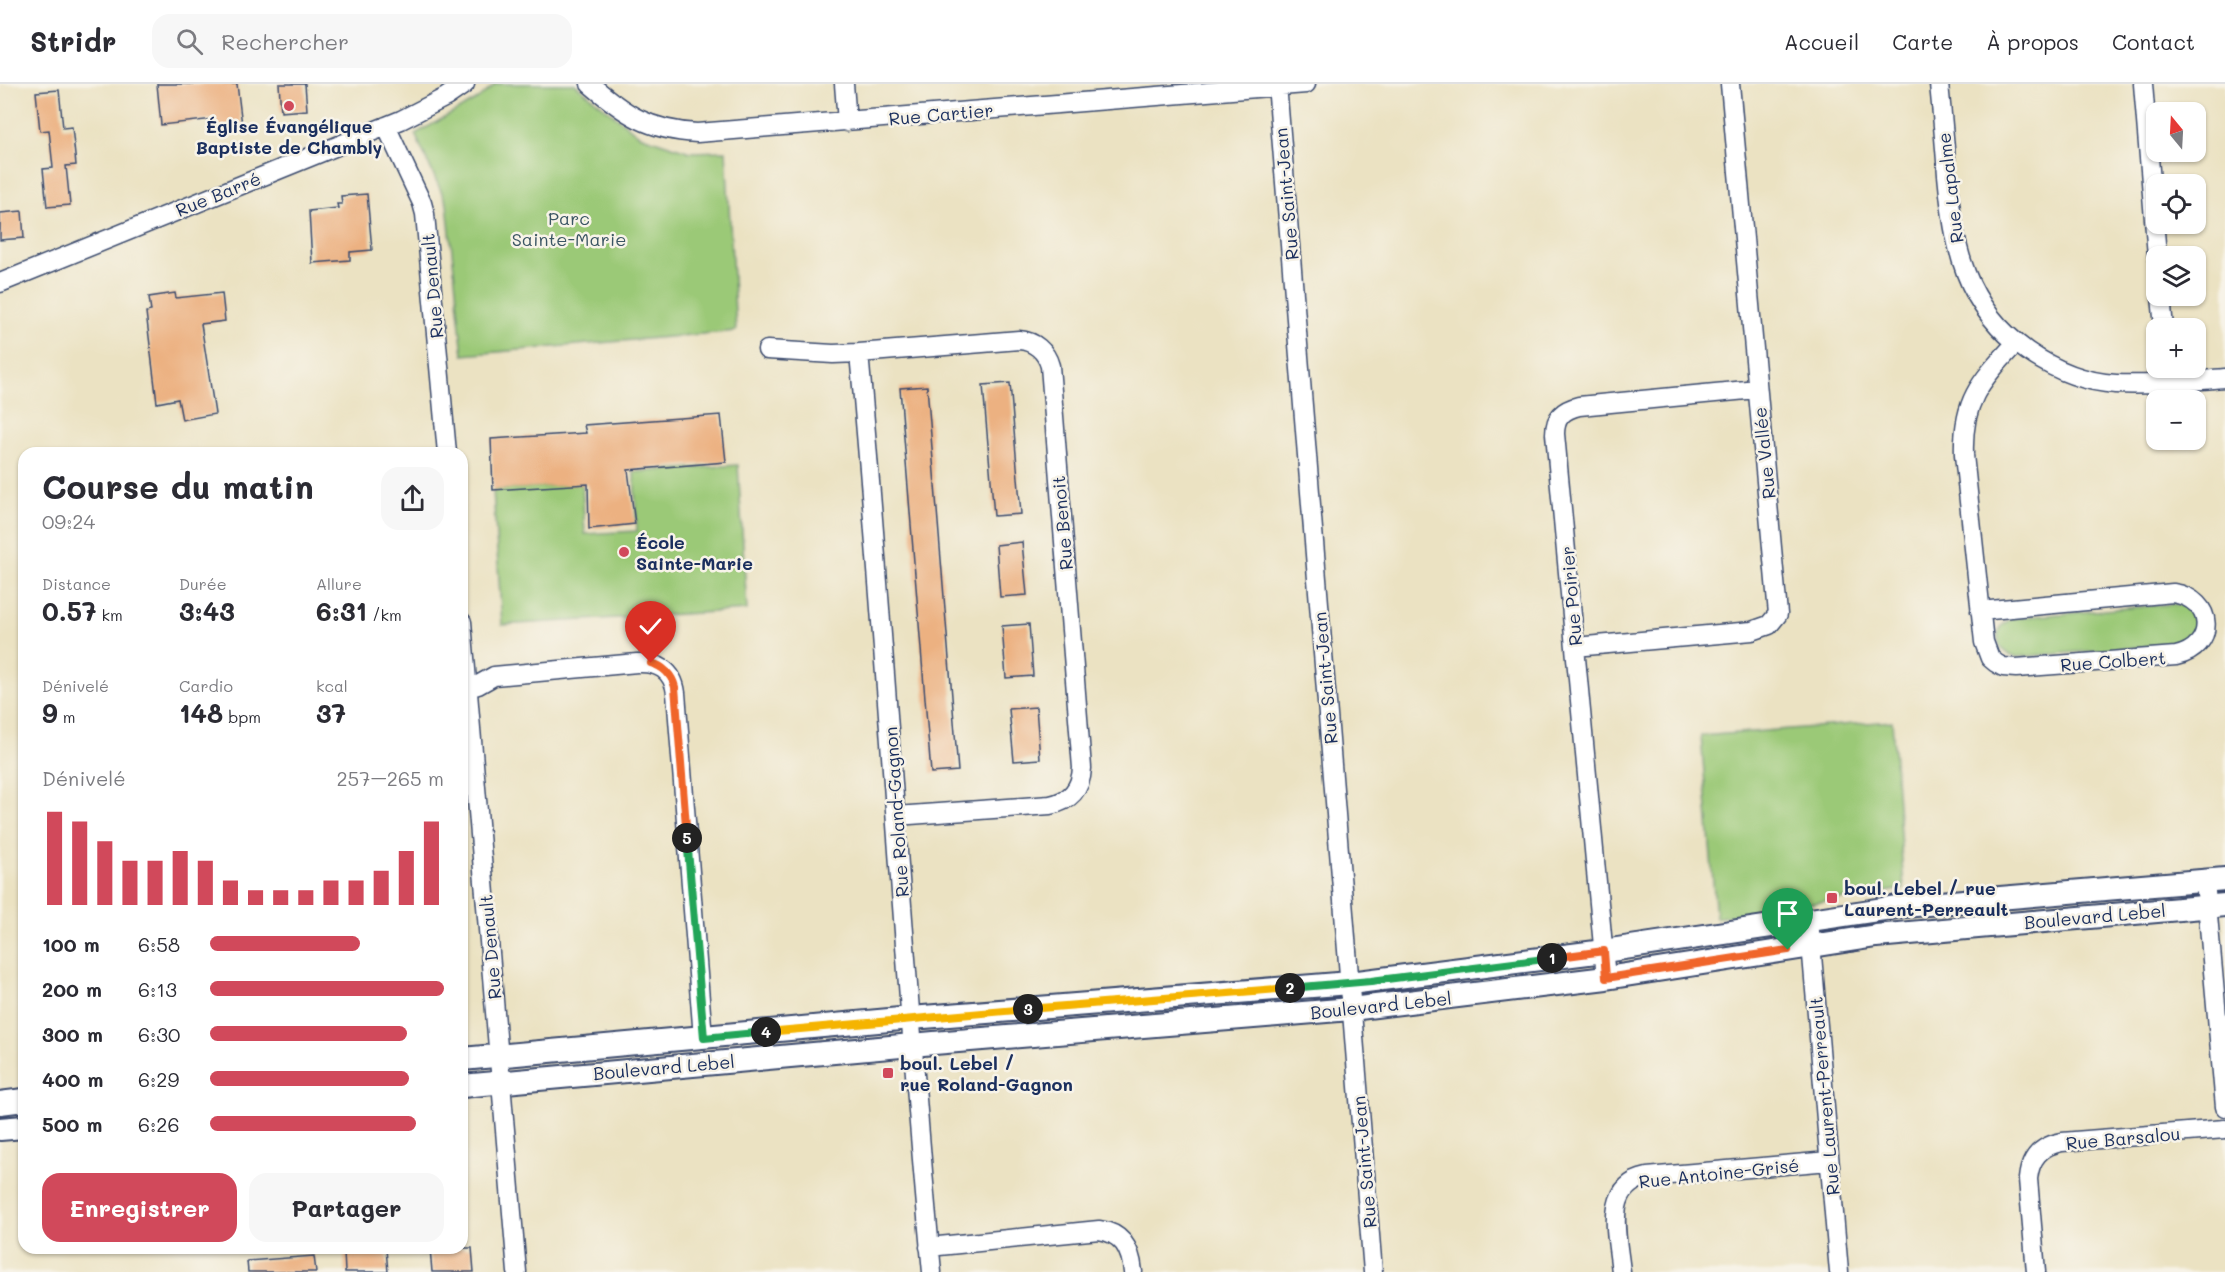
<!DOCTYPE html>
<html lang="fr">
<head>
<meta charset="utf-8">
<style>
  :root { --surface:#fff; --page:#f7f7f7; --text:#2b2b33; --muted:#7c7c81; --line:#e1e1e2; --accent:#d1495b }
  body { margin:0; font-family:Mali,sans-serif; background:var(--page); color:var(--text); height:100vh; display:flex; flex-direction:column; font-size:22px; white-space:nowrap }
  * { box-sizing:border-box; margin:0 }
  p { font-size:20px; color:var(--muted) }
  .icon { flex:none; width:33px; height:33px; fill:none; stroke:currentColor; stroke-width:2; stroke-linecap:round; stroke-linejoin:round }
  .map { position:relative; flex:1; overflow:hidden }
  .drawer { position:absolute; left:18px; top:363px; width:450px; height:807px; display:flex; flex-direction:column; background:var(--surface); border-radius:18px; box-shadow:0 2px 4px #0004 }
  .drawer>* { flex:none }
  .needle { width:39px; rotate:342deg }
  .buttons { position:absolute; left:2146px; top:18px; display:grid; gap:12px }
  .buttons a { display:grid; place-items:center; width:60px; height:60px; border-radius:12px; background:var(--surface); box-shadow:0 2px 4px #0004; font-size:30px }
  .pin { position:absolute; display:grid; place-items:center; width:51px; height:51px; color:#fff; margin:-62px -26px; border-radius:50% 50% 50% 0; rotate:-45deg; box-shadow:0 0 6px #0007 }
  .pin .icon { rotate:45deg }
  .km { position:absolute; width:30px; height:30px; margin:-15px; border-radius:50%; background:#222; color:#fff; font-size:16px; line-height:30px; text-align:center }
  .round { display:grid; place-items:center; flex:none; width:63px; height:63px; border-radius:18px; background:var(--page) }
  .overview { display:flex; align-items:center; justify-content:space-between; height:102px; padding:0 24px }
  h1 { font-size:33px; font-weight:700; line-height:45px }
  .metrics { display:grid; grid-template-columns:repeat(3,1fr); gap:9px; height:102px; padding:6px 24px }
  .metrics div { display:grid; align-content:center }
  .metrics b { font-size:26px; font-weight:700 }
  .metrics small { font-size:16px; font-weight:400 }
  .metrics p { font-size:16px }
  .chart { height:168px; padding:12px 24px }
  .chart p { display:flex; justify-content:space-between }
  .chart svg { width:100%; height:108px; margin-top:6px; stroke:var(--accent); stroke-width:6 }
  .action { display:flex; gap:12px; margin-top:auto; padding:12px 24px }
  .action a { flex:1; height:69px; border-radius:18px; background:var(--accent); color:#fff; font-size:24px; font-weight:700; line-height:69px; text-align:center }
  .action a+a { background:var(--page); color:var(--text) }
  ul { padding:0 24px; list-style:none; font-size:20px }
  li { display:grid; grid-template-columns:96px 72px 1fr; align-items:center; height:45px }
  li i { height:15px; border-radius:8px; background:var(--accent) }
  header { display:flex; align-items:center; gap:36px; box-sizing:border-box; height:84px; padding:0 30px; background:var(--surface); border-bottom:2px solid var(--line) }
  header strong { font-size:28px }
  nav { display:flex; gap:33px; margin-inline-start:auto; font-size:21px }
  .search { width:420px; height:54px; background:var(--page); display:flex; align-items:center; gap:15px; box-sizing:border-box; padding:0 21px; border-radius:18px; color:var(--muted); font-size:22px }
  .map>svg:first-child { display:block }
  .green { fill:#9bc977; stroke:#5b7c6a; stroke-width:1.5 }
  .building { fill:#ecb181 }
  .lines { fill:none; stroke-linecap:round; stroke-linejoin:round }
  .minor-casing { stroke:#3a4a6d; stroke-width:21 }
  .tertiary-casing { stroke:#3a4a6d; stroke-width:26 }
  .minor { stroke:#fff; stroke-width:18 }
  .tertiary { stroke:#fff; stroke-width:22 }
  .split-1-casing { stroke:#fff; stroke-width:12 }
  .split-2-casing { stroke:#fff; stroke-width:12 }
  .split-3-casing { stroke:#fff; stroke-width:12 }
  .split-4-casing { stroke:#fff; stroke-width:12 }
  .split-5-casing { stroke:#fff; stroke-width:12 }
  .split-6-casing { stroke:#fff; stroke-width:12 }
  .split-1 { stroke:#f0652b; stroke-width:8 }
  .split-2 { stroke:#22a559; stroke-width:8 }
  .split-3 { stroke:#f5b400; stroke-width:8 }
  .split-4 { stroke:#f5b400; stroke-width:8 }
  .split-5 { stroke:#22a559; stroke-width:8 }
  .split-6 { stroke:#f0652b; stroke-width:8 }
  .poi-dot { fill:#d1495b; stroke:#f7f3e8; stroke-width:2 }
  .labels { text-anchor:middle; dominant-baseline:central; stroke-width:5; stroke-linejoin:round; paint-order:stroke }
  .street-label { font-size:18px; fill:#1b2f5e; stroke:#f7f3e8 }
  .poi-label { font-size:18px; font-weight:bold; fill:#1b2f5e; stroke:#f7f3e8; text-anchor:start }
  .park-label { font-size:18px; fill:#3b5664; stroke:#f7f3e8 }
</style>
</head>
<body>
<header>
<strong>Stridr</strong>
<div class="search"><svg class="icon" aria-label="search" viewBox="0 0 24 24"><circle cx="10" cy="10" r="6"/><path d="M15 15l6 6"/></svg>Rechercher</div>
<nav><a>Accueil</a><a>Carte</a><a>À propos</a><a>Contact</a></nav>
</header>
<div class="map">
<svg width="2225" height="1188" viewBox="0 0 2225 1188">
  <rect width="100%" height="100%" fill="#f7f3e8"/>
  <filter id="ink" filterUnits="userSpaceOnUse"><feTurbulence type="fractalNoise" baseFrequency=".0167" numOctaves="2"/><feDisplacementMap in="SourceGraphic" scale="12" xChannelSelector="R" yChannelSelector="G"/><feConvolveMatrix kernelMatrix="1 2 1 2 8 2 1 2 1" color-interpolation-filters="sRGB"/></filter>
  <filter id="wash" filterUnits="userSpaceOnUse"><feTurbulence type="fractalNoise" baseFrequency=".008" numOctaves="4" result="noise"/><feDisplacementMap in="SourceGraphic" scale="24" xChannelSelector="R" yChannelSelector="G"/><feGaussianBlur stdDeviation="1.35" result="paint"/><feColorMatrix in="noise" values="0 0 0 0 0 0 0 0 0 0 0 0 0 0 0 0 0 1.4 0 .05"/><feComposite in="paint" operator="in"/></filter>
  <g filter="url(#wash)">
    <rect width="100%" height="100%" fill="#ebe2c2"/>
    <path class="green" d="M496 0H575L639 51 690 68 726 67 736 247 463 271 447 120 415 50 478 15Z
      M738 381 747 526 502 541 493 406 582 400 585 450 637 447 634 388Z
      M2172 520 2184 522 2194 534C2195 547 2191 554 2179 560L2015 573C1994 567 1991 542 2014 534Z
      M1892 637 1904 805 1716 834 1701 652Z"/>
    <g id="blocks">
      <path class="building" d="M157 0H237L242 41 215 44 214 35 161 41Z
        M279 0H305L307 26 281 28Z
        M59 6 63 44 72 43 76 81 66 82 70 121 47 123 43 85 53 84 49 46 40 47 36 8Z
        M367 110 372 166 350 168V176L312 179 309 127 338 124 337 120H342L341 112Z
        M22 127 24 154 0 156V129Z
        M175 209 176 214 222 209 225 237 201 240 215 330 182 336 178 315 157 319 146 228 151 227 149 213Z
        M1010 299 1021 430 994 432 983 301Z
        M927 302 958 687 931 689 900 304Z
        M721 331 726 378 628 386 635 440 589 445 588 400 493 406 491 355 586 349 584 341Z
        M1022 458 1027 511 1000 513 996 461Z
        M1029 540 1033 592 1006 594 1002 542Z
        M1036 623 1040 675 1014 677 1009 625Z
        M430 1164H472L474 1188H432Z
        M386 1165 388 1188H345L344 1168Z
        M314 1172 316 1188H248L247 1177Z"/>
    </g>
  </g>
  <g filter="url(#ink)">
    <use href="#blocks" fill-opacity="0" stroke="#3a4a6d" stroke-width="1.5"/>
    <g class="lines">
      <g class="minor-casing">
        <path id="minor" d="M590 0C626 31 648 46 697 49L1306 0
          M844 0 847 38
          M1277 0 1373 1188
          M1939 0C1942 30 1945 61 1947 91 1954 163 1964 222 2027 267 2053 285 2083 298 2116 300 2152 302 2189 297 2225 294
          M2143 0 2157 172
          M386 42 422 119 425 130 447 369
          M0 199 401 36 446 13 465 0
          M2161 212 2164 244
          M767 266 833 270 859 269 1019 256C1034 257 1046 267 1050 282L1082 684C1081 705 1070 717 1050 721L896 732
          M859 269C887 575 903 882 932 1188
          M1980 527 2173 509C2215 515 2217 563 2176 572L2016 584 2003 583 1996 579 1990 574 1984 558 1964 371C1962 316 1980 298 2016 259
          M462 538 517 1188
          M1575 563 1752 547 1769 541 1778 530 1730 0
          M462 606 478 601 494 592 637 579C658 578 673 586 676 609L703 954
          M2205 797 2225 1023
          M1809 836 1839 1188
          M1606 894 1555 350C1555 333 1563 326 1579 322L1757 305
          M929 1163 1099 1146C1123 1149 1131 1166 1133 1188
          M1621 1188C1618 1154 1602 1102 1647 1093L1829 1077
          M2036 1188 2028 1095C2030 1074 2040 1062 2062 1058L2225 1045"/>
      </g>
      <g class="tertiary-casing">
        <path id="tertiary" d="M462 975 911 934 1350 899 1604 867 1904 822 2225 795
          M462 1002 934 959 1351 925 1606 894 1876 852 2225 821
          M0 1019 24 1016
          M0 1045 24 1043"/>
      </g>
      <use href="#minor" class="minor"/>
      <use href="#tertiary" class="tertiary"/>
    </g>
  </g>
  <g class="lines" filter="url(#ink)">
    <g class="split-1-casing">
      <path id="split-1" d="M1552 874 1604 867 1606 894 1788 866"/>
    </g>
    <g class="split-2-casing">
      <path id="split-2" d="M1290 904 1371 897 1552 874"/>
    </g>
    <g class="split-3-casing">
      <path id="split-3" d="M1028 925 1290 904"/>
    </g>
    <g class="split-4-casing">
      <path id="split-4" d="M766 948 1028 925"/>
    </g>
    <g class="split-5-casing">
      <path id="split-5" d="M687 754 704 954 766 948"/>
    </g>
    <g class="split-6-casing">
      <path id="split-6" d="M651 579C663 582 672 591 675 603L687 754"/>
    </g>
    <use href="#split-1" class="split-1"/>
    <use href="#split-2" class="split-2"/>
    <use href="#split-3" class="split-3"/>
    <use href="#split-4" class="split-4"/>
    <use href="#split-5" class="split-5"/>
    <use href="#split-6" class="split-6"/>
  </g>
  <g class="poi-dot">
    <circle cx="289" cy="22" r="6"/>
    <circle cx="624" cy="468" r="6"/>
    <rect x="1826" y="808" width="12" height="12" rx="3"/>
    <rect x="882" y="983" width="12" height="12" rx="3"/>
  </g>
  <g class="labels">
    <g class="street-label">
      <text transform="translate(941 30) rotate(-5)">Rue Cartier</text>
      <text transform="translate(1950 104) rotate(-97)">Rue Lapalme</text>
      <text transform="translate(218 110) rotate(-22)">Rue Barré</text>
      <text transform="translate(1286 110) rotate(-95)">Rue Saint-Jean</text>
      <text transform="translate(432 202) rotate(-95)">Rue Denault</text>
      <text transform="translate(1764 369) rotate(-96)">Rue Vallée</text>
      <text transform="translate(1062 439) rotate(-95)">Rue Benoit</text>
      <text transform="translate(1571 512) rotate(-95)">Rue Poirier</text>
      <text transform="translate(2113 577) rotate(-4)">Rue Colbert</text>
      <text transform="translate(1325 594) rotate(-95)">Rue Saint-Jean</text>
      <text transform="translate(896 728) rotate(-94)">Rue Roland-Gagnon</text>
      <text transform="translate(2095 832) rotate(-5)">Boulevard Lebel</text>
      <text transform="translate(490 863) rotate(-95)">Rue Denault</text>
      <text transform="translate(1381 921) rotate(-6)">Boulevard Lebel</text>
      <text transform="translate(664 983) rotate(-5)">Boulevard Lebel</text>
      <text transform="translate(1824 1012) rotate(-95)">Rue Laurent-Perreault</text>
      <text transform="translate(2123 1054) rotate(-5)">Rue Barsalou</text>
      <text transform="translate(1364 1078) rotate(-95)">Rue Saint-Jean</text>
      <text transform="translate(1719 1089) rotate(-6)">Rue Antoine-Grisé</text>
    </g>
    <g class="poi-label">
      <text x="289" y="42" text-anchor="middle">Église Évangélique<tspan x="289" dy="21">Baptiste de Chambly</tspan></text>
      <text x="636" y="458">École<tspan x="636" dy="21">Sainte-Marie</tspan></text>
      <text x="1844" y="804">boul. Lebel / rue<tspan x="1844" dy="21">Laurent-Perreault</tspan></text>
      <text x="900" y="979">boul. Lebel /<tspan x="900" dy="21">rue Roland-Gagnon</tspan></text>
    </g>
    <g class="park-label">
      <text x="569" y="134">Parc<tspan x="569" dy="21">Sainte-Marie</tspan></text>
    </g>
  </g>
</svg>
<div class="buttons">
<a><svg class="needle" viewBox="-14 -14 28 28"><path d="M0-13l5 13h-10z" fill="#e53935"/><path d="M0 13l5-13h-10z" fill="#7c7c81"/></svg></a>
<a><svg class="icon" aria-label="locate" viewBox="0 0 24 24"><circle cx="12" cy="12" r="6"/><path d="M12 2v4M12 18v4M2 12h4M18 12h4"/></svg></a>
<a><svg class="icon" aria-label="layers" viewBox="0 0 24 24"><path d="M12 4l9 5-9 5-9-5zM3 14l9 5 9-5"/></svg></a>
<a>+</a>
<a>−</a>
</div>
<div class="pin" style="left:1788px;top:866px;background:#1e9e55"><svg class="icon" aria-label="arrive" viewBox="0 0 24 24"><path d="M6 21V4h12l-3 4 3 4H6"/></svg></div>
<div class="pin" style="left:651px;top:579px;background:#d93025"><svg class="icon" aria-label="check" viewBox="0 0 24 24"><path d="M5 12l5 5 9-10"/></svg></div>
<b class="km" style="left:1552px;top:874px">1</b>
<b class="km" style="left:1290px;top:904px">2</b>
<b class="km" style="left:1028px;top:925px">3</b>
<b class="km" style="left:766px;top:948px">4</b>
<b class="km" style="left:687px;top:754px">5</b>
<section class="drawer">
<div class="overview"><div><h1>Course du matin</h1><p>09:24</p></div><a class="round"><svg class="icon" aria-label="share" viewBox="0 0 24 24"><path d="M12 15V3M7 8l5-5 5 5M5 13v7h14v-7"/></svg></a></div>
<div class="metrics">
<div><p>Distance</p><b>0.57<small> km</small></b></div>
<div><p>Durée</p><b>3:43</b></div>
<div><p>Allure</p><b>6:31<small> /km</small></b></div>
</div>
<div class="metrics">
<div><p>Dénivelé</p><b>9<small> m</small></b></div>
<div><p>Cardio</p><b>148<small> bpm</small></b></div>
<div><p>kcal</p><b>37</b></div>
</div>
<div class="chart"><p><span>Dénivelé</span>257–265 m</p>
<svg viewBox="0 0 160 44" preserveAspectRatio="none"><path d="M5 44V6M15 44V10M25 44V18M35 44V26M45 44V26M55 44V22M65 44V26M75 44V34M85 44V38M95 44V38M105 44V38M115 44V34M125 44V34M135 44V30M145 44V22M155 44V10"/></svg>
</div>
<ul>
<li><b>100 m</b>6:58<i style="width:64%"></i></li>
<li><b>200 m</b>6:13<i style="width:100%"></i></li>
<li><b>300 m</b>6:30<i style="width:84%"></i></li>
<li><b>400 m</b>6:29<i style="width:85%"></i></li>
<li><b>500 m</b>6:26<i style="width:88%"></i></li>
</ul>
<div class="action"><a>Enregistrer</a><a>Partager</a></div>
</section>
</div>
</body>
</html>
